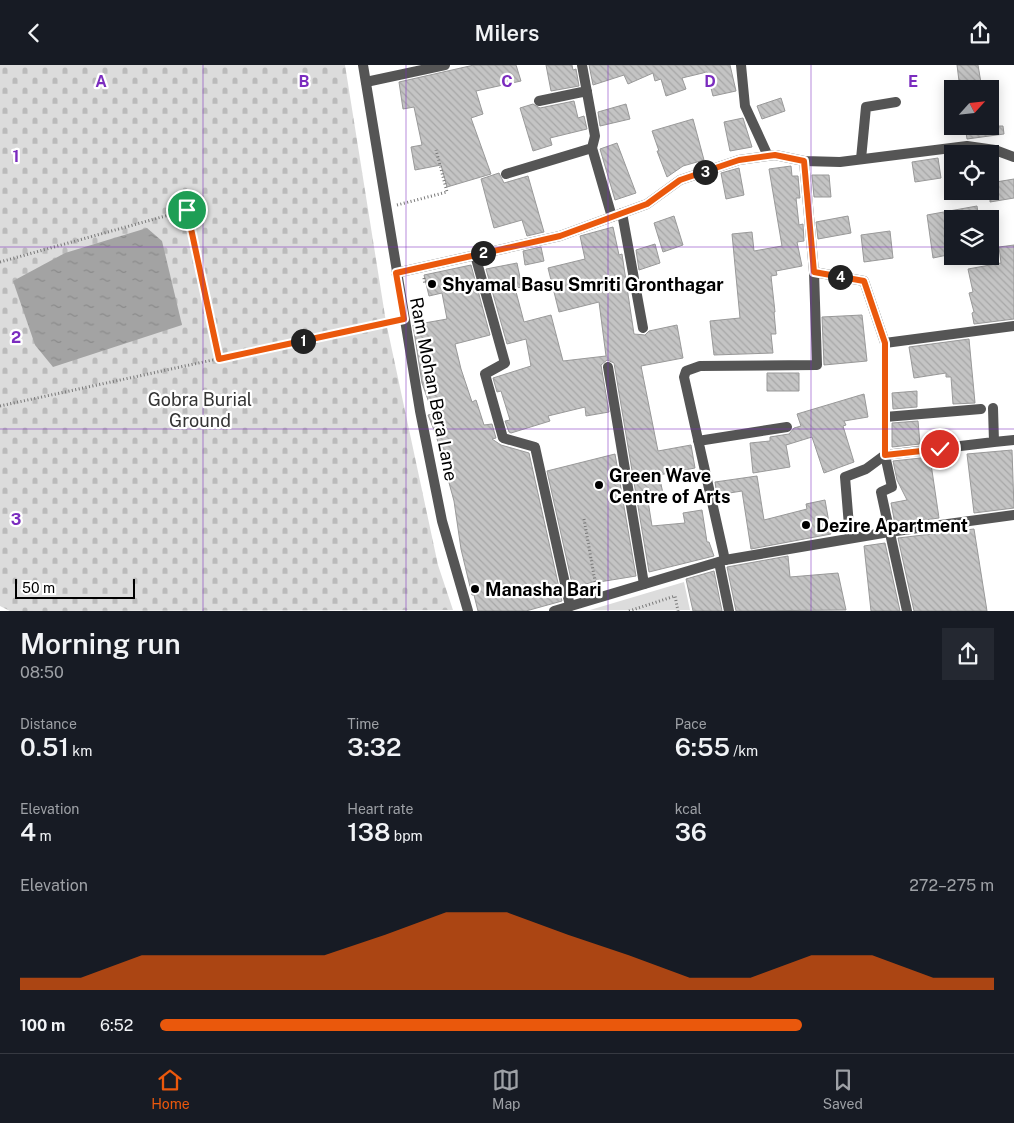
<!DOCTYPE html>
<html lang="en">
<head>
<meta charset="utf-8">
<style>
  :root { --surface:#171b24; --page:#242831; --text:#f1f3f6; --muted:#9ea1a6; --line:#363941; --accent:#ea580c }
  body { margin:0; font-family:"Public Sans",sans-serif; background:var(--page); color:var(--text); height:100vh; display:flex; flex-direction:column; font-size:19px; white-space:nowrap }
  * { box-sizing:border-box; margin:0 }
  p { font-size:16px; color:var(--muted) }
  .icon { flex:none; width:28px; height:28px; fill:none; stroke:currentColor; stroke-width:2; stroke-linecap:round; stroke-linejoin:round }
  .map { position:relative; height:546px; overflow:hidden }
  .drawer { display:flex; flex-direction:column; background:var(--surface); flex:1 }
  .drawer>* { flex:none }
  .needle { width:32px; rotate:63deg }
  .buttons { position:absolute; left:944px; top:15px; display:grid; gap:10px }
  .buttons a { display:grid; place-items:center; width:55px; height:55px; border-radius:0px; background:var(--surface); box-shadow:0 2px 12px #0003; font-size:25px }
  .scale { position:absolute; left:15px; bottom:12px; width:120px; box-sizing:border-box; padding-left:5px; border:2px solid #000; border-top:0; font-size:14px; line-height:18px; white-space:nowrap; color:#000; -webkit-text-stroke:4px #fff; paint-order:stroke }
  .pin { position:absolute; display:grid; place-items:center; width:42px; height:42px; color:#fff; margin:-21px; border:2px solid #fff; border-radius:50%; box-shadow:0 1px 5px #0007 }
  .km { position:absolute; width:25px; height:25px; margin:-12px; border-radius:50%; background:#222; color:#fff; font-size:14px; line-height:25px; text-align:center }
  .round { display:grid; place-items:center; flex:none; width:52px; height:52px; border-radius:0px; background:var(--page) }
  .overview { display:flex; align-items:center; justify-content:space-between; height:85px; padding:0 20px }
  h1 { font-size:28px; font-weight:600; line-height:38px }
  .figures { display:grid; grid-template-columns:repeat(3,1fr); gap:8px; height:85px; padding:5px 20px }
  .figures div { display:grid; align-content:center }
  .figures b { font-size:25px; font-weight:600 }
  .figures small { font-size:14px; font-weight:400 }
  .figures p { font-size:14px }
  .chart { height:140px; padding:10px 20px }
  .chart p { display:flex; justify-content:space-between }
  .chart svg { width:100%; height:90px; margin-top:5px; fill:var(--accent); opacity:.7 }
  ul { padding:0 20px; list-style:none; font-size:16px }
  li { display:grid; grid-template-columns:80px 60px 1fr; align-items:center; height:38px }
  li i { height:12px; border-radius:6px; background:var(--accent) }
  header { display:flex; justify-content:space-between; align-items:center; height:65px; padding:0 20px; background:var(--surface); font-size:22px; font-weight:600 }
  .menu { display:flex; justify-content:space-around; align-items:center; height:70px; border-top:1px solid var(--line); background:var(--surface); font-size:14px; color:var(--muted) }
  .menu a { display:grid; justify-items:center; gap:2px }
  .menu .selected { color:var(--accent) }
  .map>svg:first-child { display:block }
  .green { fill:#dcdcdc }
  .cemetery { fill:url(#cemetery-stones) }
  .water { fill:url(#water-ripples) }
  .building { fill:url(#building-back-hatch); stroke:#999 }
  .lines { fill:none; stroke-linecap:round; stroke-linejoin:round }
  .path { stroke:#777; stroke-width:3; stroke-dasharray:1 2.5; stroke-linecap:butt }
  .service { stroke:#555; stroke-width:10 }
  .minor { stroke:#555; stroke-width:10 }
  .tertiary { stroke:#555; stroke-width:10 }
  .route-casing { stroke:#fff; stroke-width:10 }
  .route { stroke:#ea580c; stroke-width:6 }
  .grid { fill:none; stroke:#7b2cbf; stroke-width:1; stroke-opacity:0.55 }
  .poi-dot { fill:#000; stroke:#fff; stroke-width:2 }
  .labels { text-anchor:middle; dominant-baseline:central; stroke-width:4.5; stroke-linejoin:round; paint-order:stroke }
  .poi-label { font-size:18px; font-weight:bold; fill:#000; stroke:#fff; text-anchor:start }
  .street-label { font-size:18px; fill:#000; stroke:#fff }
  .park-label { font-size:18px; fill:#333; stroke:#fff }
  .grid-label { font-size:16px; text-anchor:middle; font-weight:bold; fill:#7b2cbf; stroke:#fff; stroke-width:4.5; stroke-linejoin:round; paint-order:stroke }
</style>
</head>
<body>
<header><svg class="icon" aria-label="back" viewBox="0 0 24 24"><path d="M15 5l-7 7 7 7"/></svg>Milers<svg class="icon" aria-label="share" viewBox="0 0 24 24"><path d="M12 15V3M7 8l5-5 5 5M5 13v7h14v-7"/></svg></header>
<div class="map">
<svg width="1014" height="546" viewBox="0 0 1014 546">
  <defs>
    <pattern id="cemetery-stones" width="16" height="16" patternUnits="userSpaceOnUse" patternTransform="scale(1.25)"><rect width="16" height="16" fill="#dcdcdc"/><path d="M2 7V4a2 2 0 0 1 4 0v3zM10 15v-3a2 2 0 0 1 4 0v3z" fill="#bbb"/></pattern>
    <pattern id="water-ripples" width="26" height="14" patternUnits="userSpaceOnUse" patternTransform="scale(1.25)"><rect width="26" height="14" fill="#a3a3a3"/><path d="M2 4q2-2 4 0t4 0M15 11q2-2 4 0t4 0" fill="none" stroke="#8b8b8b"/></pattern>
    <pattern id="building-back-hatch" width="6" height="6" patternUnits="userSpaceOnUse" patternTransform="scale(1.25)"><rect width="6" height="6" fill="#c4c4c4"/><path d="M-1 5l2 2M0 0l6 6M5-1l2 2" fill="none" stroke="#a7a7a7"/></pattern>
  </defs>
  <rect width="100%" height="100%" fill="#fff"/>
  <path class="green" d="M684 517 690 545H590Z"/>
  <path class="cemetery" d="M0 0H345L386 257 438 500 453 545 10 546 0 541Z"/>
  <path class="water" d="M147 163 162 176 182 260 53 302 35 280 13 216 65 188Z"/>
  <path class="building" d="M474 0H516L521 16 476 26 483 49 471 53 491 109 447 122 441 100 415 105 411 82 422 80 414 42 403 44 399 17Z
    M546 0H572L573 5 576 4 579 21 551 26Z
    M589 0H730L736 26 713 31 707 7 682 13 686 24 666 31 661 14 655 16 653 8 628 19 624 10 593 20Z
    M957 0H978L982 24H960Z
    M781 33 785 46 762 54 757 41Z
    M574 36 578 53 584 51 587 64 550 73 552 80 533 86 520 43 533 39 540 43Z
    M626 39 630 54 600 61 598 47Z
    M743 53 752 82 730 86 724 57Z
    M693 54 704 95 683 101 667 112 657 86H659L652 66Z
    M965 61H1003L1004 69 967 74Z
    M617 78 636 128 615 135 600 84Z
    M938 93 941 113 915 117 912 97Z
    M791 101 792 111H798L800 133H796L799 160 803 159 804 176 797 177 802 201 776 206 777 210 771 211 775 247H774L776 269H771L773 288 714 290 710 256 740 253 732 169 752 167 754 186 782 181 769 104Z
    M739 103 744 130 726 134 721 108Z
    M499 108 504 118 528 111 544 167 527 171 522 155 494 163 481 114Z
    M812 110H829L831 132H814Z
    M1014 114V133L990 137V118Z
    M977 141 979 154H946L952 189 933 193 927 150Z
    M674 151 683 180 663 187 654 158Z
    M848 151 851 168 818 174 816 157Z
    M613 162 619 190 622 189 634 269 645 270 649 266 677 260 683 293 641 301 658 386 691 380 695 403 659 410 664 433 648 436 652 461 685 458 683 448 702 445 707 477H709L714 491 649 507 614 298 607 295 601 300 609 347 586 351 585 342 548 351 550 356 511 368 509 367 505 356 510 355 501 326 497 327 493 313 531 301 526 274 507 279 486 204 517 198 522 222 515 223 524 257 551 250 563 296 606 291 599 237 559 247 548 203 585 194 580 171Z
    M890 166 893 193 864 197 861 170Z
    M655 179 660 198 639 205 636 185Z
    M1014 180V254L974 259 972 248 974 247 969 228 973 227 968 204 1001 198 999 182Z
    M541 182 544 196 525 200 523 186Z
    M471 200 490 270 455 279 461 304 472 337 476 335 484 360 492 359 496 373 492 374 501 380 529 388 562 536 526 546H478L474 530H472L461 484 454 436 436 370 428 350 433 349 422 318 413 260 447 254 442 228 429 231 424 210Z
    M862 250 867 296 824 300 822 252Z
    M969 274 975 338 953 339 951 312H946V308L914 313 909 282Z
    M767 308H799V326H767Z
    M917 326V342L893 344 892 328Z
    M864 329 868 352 844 356 846 360 843 361 854 397 824 408 812 372 786 380 790 402 753 408 750 378 770 376V372L789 369 794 363 801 361 797 349Z
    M918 356 920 379 892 382V358Z
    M1012 385 1014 443 974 448 967 389Z
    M615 389 636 511 599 517V515L573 523 547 406Z
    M930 392 939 453 895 459 891 438 907 435 897 415 893 396Z
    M757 411 764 455 807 444 806 439 825 435 831 469 751 484 742 426 717 430 715 417Z
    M974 464 987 546H914L898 473Z
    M885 478 900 546H871L864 481Z
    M788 491 790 512 838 508 846 545 736 546 727 502Z
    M714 506 722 546H693L686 514Z"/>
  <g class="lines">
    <path class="path" d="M397 140 447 127 436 85
      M0 197 187 145 219 294
      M424 213 425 220
      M0 341 393 256
      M584 454 596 522
      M629 546 675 531 678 546"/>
    <path class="service" d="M861 94 866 42 896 37
      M622 148 643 263"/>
    <path class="minor" d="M741 0 745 41 768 91
      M366 17 445 0
      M539 36 587 26
      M592 83 612 152
      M804 96 814 207 864 216 885 278V390L866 404 845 412 850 473
      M506 109 592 83 595 71 582 0
      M475 190 505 298 485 309 503 373 535 382 570 541
      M885 278 1014 261
      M608 302 644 519
      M993 343 994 377 1014 375
      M885 352 981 344
      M698 376 787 362
      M889 467 1014 450
      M725 495 684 312 686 306 700 301 817 300 814 207
      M907 546 881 427 892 422 885 390 994 377"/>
    <path class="tertiary" d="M363 0 420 346 442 456 468 546
      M396 208 560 171 647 139 680 115 739 95 775 90 804 96 840 97 967 81 995 85 1014 92
      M719 497 729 546
      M554 546 725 495 889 467"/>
  </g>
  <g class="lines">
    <g class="route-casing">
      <path id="route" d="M187 145 219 294 404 254 396 208 560 171 647 139 680 115 739 95 775 90 804 96 814 207 864 216 885 278V390L940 384"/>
    </g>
    <use href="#route" class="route"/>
  </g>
  <path class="grid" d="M203 0V546M406 0V546M608 0V546M811 0V546M0 182H952M990 182H1014M0 364H1014"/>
  <g class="poi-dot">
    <circle cx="432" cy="219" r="5"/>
    <circle cx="599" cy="420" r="5"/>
    <circle cx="806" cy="460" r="5"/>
    <circle cx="475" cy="524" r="5"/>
  </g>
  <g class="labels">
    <g class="poi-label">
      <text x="442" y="219">Shyamal Basu Smriti Gronthagar</text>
      <text x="609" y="410">Green Wave<tspan x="609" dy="21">Centre of Arts</tspan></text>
      <text x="816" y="460">Dezire Apartment</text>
      <text x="485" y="524">Manasha Bari</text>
    </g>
    <g class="street-label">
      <text transform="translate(434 324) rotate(79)">Ram Mohan Bera Lane</text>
    </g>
    <g class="park-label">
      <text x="200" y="334">Gobra Burial<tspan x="200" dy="21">Ground</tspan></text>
    </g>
  </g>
  <g class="grid-label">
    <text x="101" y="22">A</text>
    <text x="304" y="22">B</text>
    <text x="507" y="22">C</text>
    <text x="710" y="22">D</text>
    <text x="913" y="22">E</text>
    <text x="16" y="97">1</text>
    <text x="16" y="278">2</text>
    <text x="16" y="460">3</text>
  </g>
</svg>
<div class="buttons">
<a><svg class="needle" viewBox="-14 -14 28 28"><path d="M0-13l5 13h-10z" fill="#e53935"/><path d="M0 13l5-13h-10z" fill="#9ea1a6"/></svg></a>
<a><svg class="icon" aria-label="locate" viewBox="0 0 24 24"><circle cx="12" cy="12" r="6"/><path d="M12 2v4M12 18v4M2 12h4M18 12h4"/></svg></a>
<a><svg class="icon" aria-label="layers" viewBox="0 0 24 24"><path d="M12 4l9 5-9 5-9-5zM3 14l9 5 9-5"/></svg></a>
</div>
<div class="scale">50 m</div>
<div class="pin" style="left:187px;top:145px;background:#1e9e55"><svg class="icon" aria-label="arrive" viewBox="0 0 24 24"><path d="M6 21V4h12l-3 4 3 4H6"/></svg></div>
<div class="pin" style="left:940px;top:384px;background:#d93025"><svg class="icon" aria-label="check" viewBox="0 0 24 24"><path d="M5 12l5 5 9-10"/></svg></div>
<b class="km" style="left:303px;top:276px">1</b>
<b class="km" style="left:483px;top:188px">2</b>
<b class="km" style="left:705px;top:107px">3</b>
<b class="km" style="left:840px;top:212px">4</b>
</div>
<section class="drawer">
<div class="overview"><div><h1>Morning run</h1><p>08:50</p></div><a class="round"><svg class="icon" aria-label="share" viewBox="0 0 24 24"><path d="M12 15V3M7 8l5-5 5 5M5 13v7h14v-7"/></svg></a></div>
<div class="figures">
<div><p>Distance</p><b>0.51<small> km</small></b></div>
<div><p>Time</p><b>3:32</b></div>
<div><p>Pace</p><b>6:55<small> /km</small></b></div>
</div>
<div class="figures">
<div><p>Elevation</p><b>4<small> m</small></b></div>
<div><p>Heart rate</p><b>138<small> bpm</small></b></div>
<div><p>kcal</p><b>36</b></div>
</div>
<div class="chart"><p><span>Elevation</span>272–275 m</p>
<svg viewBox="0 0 160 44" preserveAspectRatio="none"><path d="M0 44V38L10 38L20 27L30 27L40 27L50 27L60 17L70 6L80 6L90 17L100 27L110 38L120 38L130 27L140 27L150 38L160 38V44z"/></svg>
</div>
<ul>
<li><b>100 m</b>6:52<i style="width:77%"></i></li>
</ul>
</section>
<nav class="menu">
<a class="selected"><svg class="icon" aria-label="home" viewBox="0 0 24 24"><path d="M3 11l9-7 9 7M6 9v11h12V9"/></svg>Home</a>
<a><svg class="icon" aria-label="map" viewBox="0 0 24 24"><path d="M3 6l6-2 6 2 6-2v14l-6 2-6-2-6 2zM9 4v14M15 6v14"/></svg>Map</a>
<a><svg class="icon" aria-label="saved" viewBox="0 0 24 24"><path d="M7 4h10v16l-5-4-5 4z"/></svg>Saved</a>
</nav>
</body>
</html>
